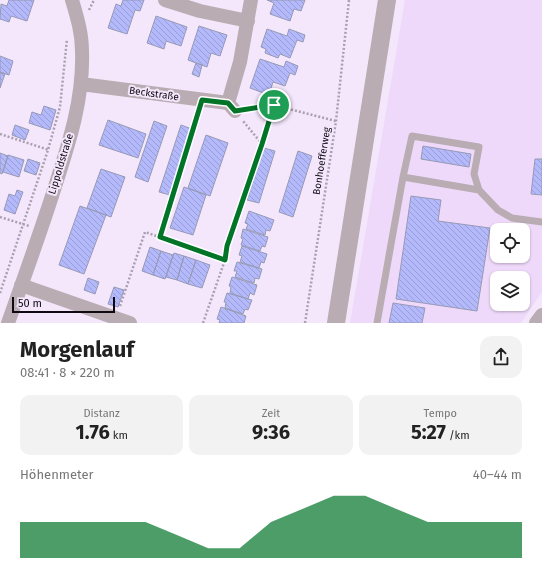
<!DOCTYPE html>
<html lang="de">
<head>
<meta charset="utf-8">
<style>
  :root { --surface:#fff; --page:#f2f2f2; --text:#222; --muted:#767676; --accent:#017428 }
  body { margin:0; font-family:"Fira Sans",sans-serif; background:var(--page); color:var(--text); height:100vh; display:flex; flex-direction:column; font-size:15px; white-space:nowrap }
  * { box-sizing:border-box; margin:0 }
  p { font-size:13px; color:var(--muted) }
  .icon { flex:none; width:22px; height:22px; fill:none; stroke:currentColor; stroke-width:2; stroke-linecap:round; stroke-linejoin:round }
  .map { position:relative; height:323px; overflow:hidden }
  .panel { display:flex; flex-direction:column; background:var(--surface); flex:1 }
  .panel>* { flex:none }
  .tools { position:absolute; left:490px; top:223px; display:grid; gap:8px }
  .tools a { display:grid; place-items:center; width:40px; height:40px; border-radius:8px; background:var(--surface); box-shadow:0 1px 3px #0004; font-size:20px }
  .scale { position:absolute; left:12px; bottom:10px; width:103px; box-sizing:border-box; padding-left:4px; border:2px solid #0f0912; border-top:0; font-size:11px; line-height:14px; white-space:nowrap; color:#0f0912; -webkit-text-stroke:3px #f4e7fc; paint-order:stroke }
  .pin { position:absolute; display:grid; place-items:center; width:34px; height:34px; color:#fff; margin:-17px; border:2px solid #fff; border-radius:50%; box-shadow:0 1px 4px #0007 }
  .round { display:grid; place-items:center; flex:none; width:42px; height:42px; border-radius:12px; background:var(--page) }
  .overview { display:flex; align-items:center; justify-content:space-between; height:68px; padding:0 20px }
  h1 { font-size:22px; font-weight:700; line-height:30px }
  .stats { display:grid; grid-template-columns:repeat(3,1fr); gap:6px; height:68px; padding:4px 20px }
  .stats div { display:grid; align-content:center; border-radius:10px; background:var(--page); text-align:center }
  .stats b { font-size:20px; font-weight:700 }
  .stats small { font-size:11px; font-weight:400 }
  .stats p { font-size:11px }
  .chart { height:112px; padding:8px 20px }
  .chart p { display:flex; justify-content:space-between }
  .chart svg { width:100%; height:72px; margin-top:4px; fill:var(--accent); opacity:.7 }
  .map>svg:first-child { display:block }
  .built { fill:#efd9fa; fill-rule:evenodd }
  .building { fill:url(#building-back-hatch); stroke:#979ab5 }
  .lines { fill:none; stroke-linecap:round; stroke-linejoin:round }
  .path { stroke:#aa9fb0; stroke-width:2.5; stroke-dasharray:2 2; stroke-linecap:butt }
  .service { stroke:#baacb3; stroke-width:7 }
  .minor { stroke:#baacb3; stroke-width:14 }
  .tertiary { stroke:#baacb3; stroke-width:18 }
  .route-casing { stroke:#fff; stroke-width:8 }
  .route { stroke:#017428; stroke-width:5 }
  .labels { text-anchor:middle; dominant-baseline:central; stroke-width:4; stroke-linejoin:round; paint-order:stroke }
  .street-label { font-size:10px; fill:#0f0912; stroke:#f4e7fc }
</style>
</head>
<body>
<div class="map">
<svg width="542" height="323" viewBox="0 0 542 323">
  <defs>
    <pattern id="building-back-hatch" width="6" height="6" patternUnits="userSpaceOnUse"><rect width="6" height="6" fill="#b3b9fa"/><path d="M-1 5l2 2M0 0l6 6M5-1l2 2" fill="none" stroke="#999ed5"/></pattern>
  </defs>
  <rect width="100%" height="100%" fill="#f4e7fc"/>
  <path class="built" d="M405 0H542V292L521 323H350ZM497 230H523V256H497ZM497 278H523V304H497Z"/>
  <path class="building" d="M9 0H34L27 21 11 16 9 22 0 19 1 4 7 6Z
    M123 0H144L140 11 135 10 127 34 108 28 116 4 121 6Z
    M267 0H305L301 11 294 9 290 21 270 14 274 3Z
    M156 16 187 27 181 46 166 41 164 49 147 43Z
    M199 26 227 35 220 56 211 53 207 67 188 60Z
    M267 29 287 36 289 29 305 35 303 42 297 40 290 58 280 54 278 58 265 53 266 49 261 47Z
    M0 56 13 61 9 75 0 72Z
    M260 59 284 67 286 61 298 66 295 75 290 73 285 86 273 82 269 95 250 88Z
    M196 63 202 65 199 77 192 74Z
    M0 72 5 74 0 88Z
    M44 106 56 110 50 130 29 123 32 112 41 115Z
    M108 120 146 134 138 158 99 145Z
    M154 121 167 126 148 182 135 177Z
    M15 125 29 130 25 140 12 135Z
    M181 125 192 129 170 195 159 192Z
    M206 135 228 143 210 196 188 188Z
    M423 146 471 154 469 167 421 159Z
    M264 148 275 151 259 203 247 200Z
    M298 151 312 156 293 217 279 212Z
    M0 153 8 156 2 174 0 173Z
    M8 155 24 160 19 177 3 172Z
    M28 159 40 163 36 175 24 171Z
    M535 159H542V195L531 194Z
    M101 169 125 177 111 217 87 208Z
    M184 187 206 195 193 235 170 228Z
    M17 190 23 192 15 214 4 210 9 194 15 196Z
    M411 196 441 200 438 221 490 228 477 311 396 299Z
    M80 206 106 215 84 274 59 265Z
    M249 211 274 220 270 231 266 230 265 235 246 229 248 224 245 223Z
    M243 229 268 237 265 247 262 246 260 251 241 245 243 239 241 238Z
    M242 246 267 254 264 263 261 262 259 268 240 262 242 256 239 255Z
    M150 247 161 251 153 275 142 271Z
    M161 251 173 255 165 279 153 275Z
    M174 253 184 256 177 280 166 277Z
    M184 256 196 260 188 284 177 280Z
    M196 260 210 265 202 288 188 284Z
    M237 262 262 269 259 279 255 278 254 283 235 277 237 271H234Z
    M232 277 257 285 254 295 250 293 248 299 230 293 231 287 229 286Z
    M88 278 99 282 95 294 84 290Z
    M114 287 124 290 118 307 108 304Z
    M227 293 252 300 248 310 245 309 243 314 225 308 226 302H224Z
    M393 303 425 308 422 323H389Z
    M221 307 246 316 244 323H219L220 320 217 319Z"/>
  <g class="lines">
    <path class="path" d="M89 10 94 0
      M248 109 274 105 336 121
      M0 134 49 150
      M262 144 274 105
      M0 217 29 226
      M160 237 199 112
      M0 293 48 150 60 107 67 39
      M120 306 145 232 225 260
      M203 323 225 260 227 246 262 144 243 121
      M305 323 336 121 349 0"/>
    <path class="service" d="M479 190 403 177 412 136 479 147 474 174 479 190 498 210 512 218 542 222
      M377 323 403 177"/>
    <path class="minor" d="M165 0 200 11 248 21
      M81 84 228 103 235 111
      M228 103 240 62 251 0
      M21 285 130 323
      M8 323C23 281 38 239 52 196 67 149 84 101 82 51 82 33 77 17 72 0
      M536 323 542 315"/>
    <path class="tertiary" d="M336 323 387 0"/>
  </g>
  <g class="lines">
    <g class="route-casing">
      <path id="route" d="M202 100 228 103 235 111 274 105 262 144 227 246 225 260 160 237Z"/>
    </g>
    <use href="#route" class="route"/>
  </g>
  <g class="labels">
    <g class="street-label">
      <text transform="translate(154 94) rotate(8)">Beckstraße</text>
      <text transform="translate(322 161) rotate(-81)">Bonhoefferweg</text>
      <text transform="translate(61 164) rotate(-73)">Lippoldstraße</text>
    </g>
  </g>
</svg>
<div class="tools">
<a><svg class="icon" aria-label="locate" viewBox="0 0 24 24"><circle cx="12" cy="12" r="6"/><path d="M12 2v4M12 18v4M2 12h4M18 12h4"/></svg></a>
<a><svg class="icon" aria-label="layers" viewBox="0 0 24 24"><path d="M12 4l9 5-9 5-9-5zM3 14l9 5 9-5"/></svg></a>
</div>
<div class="scale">50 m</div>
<div class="pin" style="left:274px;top:105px;background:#1e9e55"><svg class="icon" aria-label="arrive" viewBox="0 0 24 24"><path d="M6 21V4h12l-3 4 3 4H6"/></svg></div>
</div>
<section class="panel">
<div class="overview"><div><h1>Morgenlauf</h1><p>08:41 · 8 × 220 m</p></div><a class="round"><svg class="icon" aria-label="share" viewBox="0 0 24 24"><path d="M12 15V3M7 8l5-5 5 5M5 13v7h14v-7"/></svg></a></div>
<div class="stats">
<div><p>Distanz</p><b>1.76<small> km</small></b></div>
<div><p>Zeit</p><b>9:36</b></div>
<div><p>Tempo</p><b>5:27<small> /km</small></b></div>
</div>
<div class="chart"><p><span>Höhenmeter</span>40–44 m</p>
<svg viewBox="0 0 160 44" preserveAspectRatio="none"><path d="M0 44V22L10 22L20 22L30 22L40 22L50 30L60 38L70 38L80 22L90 14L100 6L110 6L120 14L130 22L140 22L150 22L160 22V44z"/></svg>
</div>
</section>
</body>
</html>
